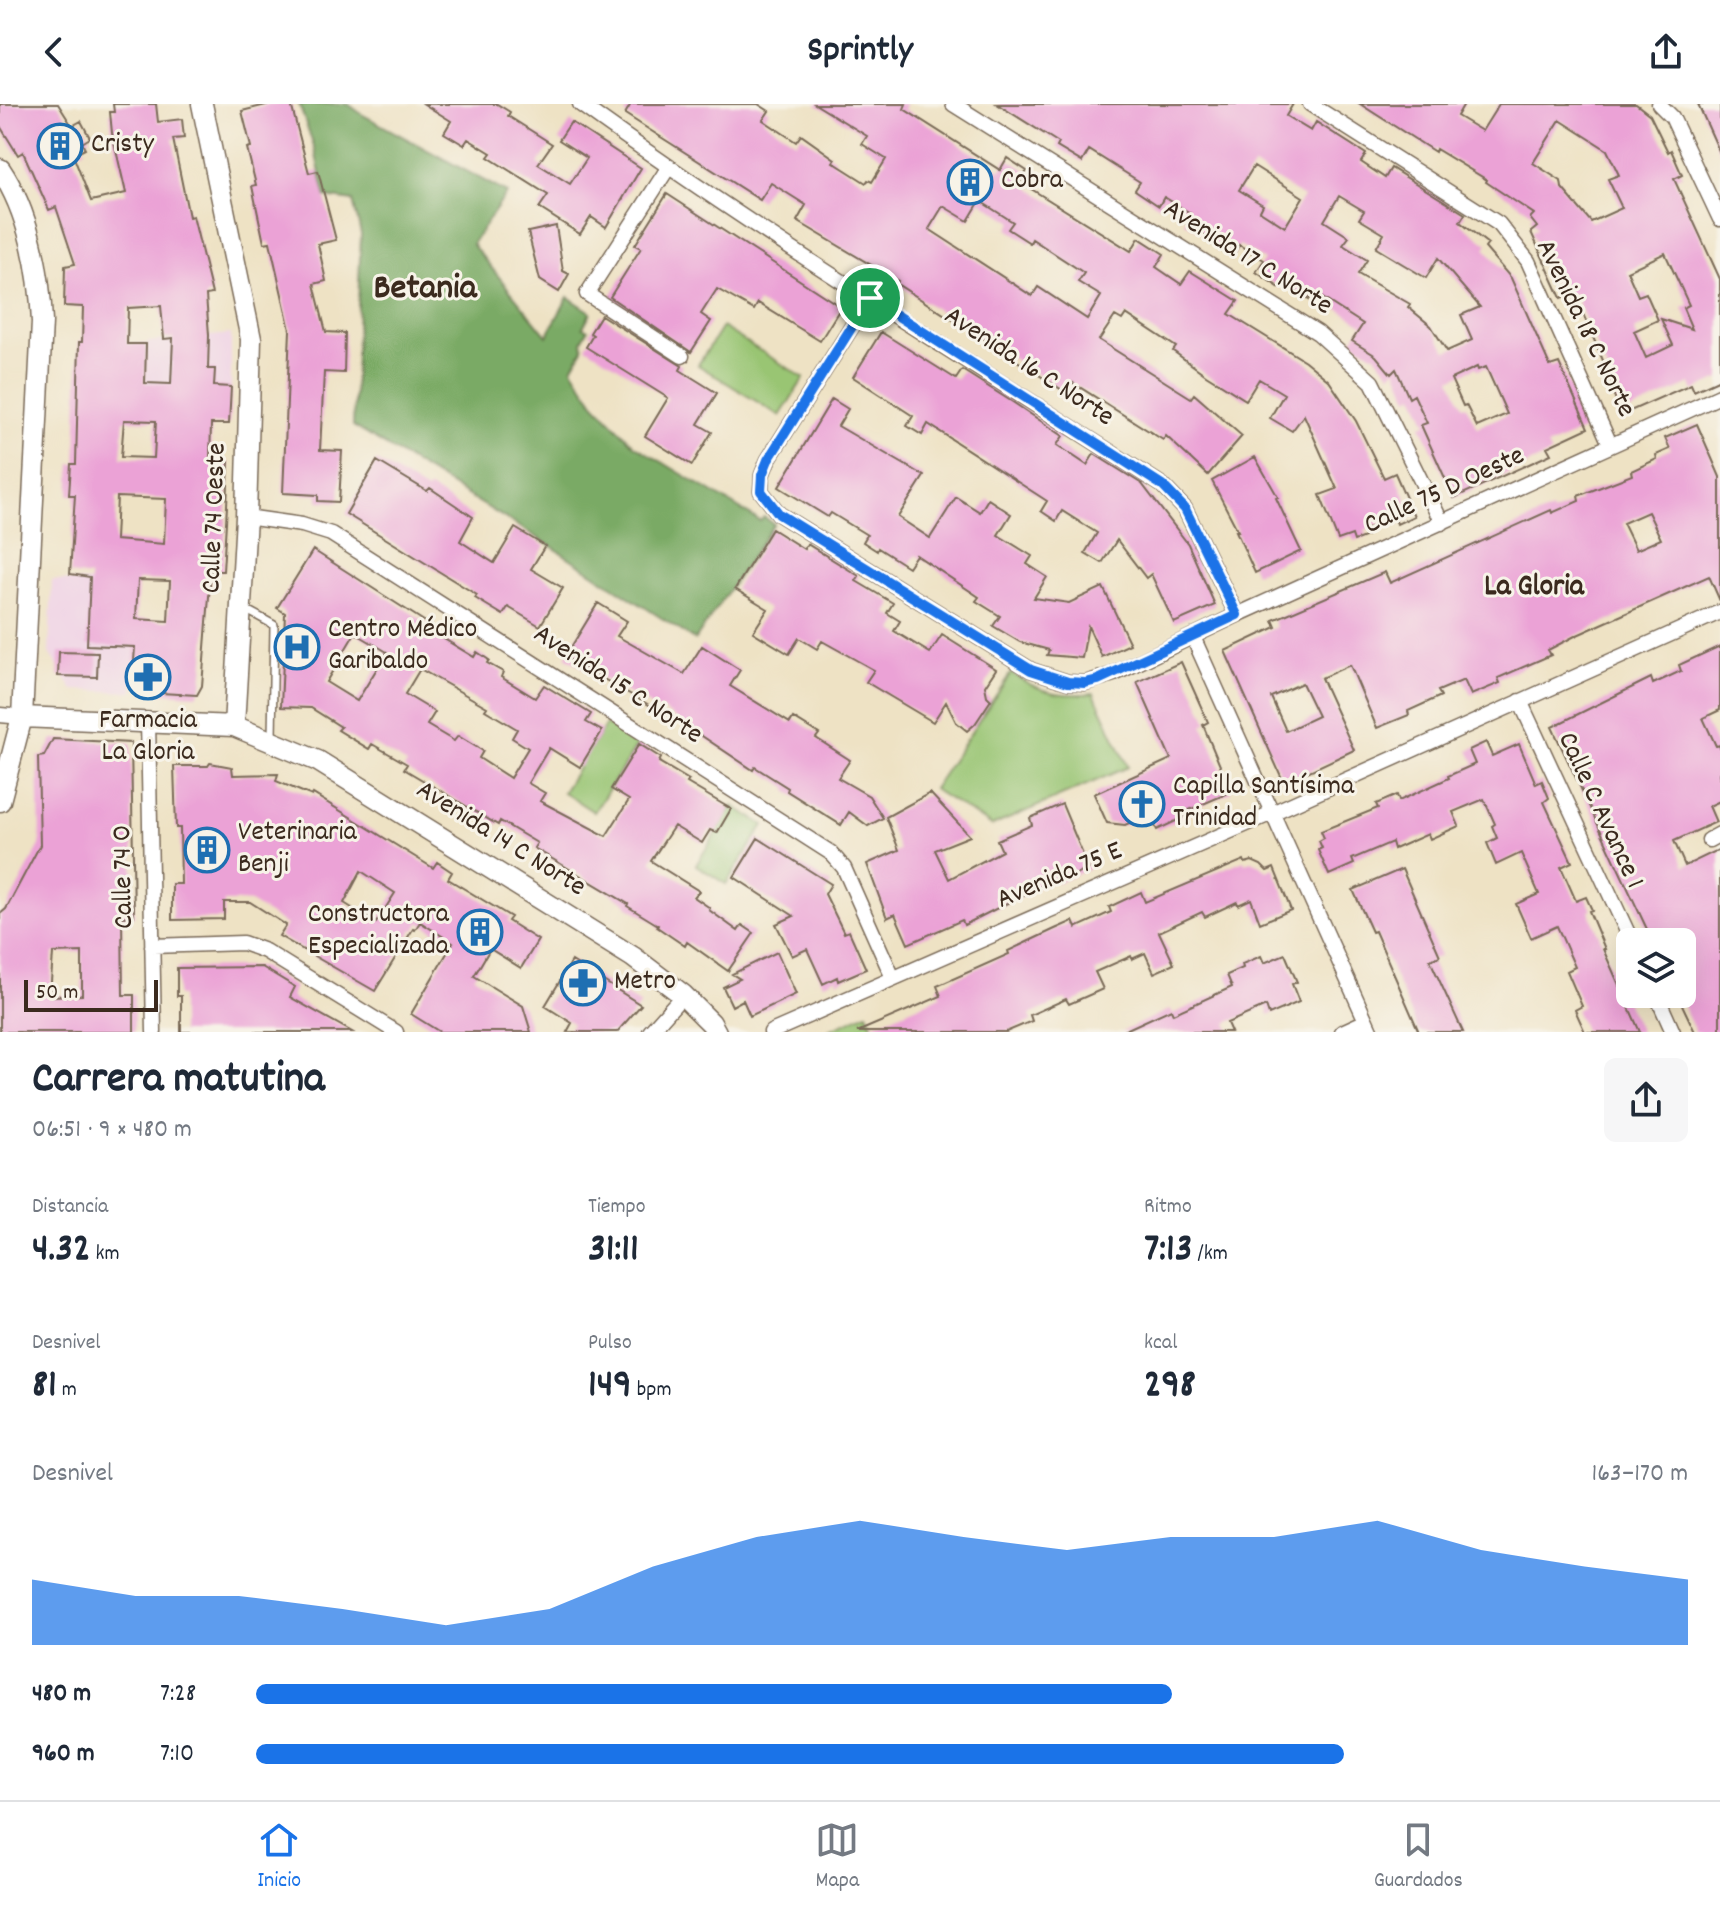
<!DOCTYPE html>
<html lang="es">
<head>
<meta charset="utf-8">
<style>
  :root { --surface:#fff; --page:#f6f6f7; --text:#1f2937; --muted:#747a83; --line:#e0e1e3; --accent:#1a73e8 }
  body { margin:0; font-family:Dekko,sans-serif; background:var(--page); color:var(--text); height:100vh; display:flex; flex-direction:column; font-size:30px; white-space:nowrap }
  * { box-sizing:border-box; margin:0 }
  p { font-size:26px; color:var(--muted) }
  .icon { flex:none; width:44px; height:44px; fill:none; stroke:currentColor; stroke-width:2; stroke-linecap:round; stroke-linejoin:round }
  .map { position:relative; height:928px; overflow:hidden }
  .details { display:flex; flex-direction:column; background:var(--surface); flex:1 }
  .details>* { flex:none }
  .tools { position:absolute; left:1616px; top:824px; display:grid; gap:16px }
  .tools a { display:grid; place-items:center; width:80px; height:80px; border-radius:12px; background:var(--surface); box-shadow:0 8px 32px #0002; font-size:40px }
  .scale { position:absolute; left:24px; bottom:20px; width:134px; box-sizing:border-box; padding-left:8px; border:4px solid #3b2a1e; border-top:0; font-size:22px; line-height:28px; white-space:nowrap; color:#3b2a1e; -webkit-text-stroke:6px #f7f3e8; paint-order:stroke }
  .pin { position:absolute; display:grid; place-items:center; width:68px; height:68px; color:#fff; margin:-34px; border:4px solid #fff; border-radius:50%; box-shadow:0 2px 8px #0007 }
  .round { display:grid; place-items:center; flex:none; width:84px; height:84px; border-radius:12px; background:var(--page) }
  .headline { display:flex; align-items:center; justify-content:space-between; height:136px; padding:0 32px }
  h1 { font-size:44px; font-weight:700; line-height:60px }
  .metrics { display:grid; grid-template-columns:repeat(3,1fr); gap:12px; height:136px; padding:8px 32px }
  .metrics div { display:grid; align-content:center }
  .metrics b { font-size:40px; font-weight:700 }
  .metrics small { font-size:22px; font-weight:400 }
  .metrics p { font-size:22px }
  .chart { height:224px; padding:16px 32px }
  .chart p { display:flex; justify-content:space-between }
  .chart svg { width:100%; height:144px; margin-top:8px; fill:var(--accent); opacity:.7 }
  ul { padding:0 32px; list-style:none; font-size:26px }
  li { display:grid; grid-template-columns:128px 96px 1fr; align-items:center; height:60px }
  li i { height:20px; border-radius:10px; background:var(--accent) }
  header { display:flex; justify-content:space-between; align-items:center; height:104px; padding:0 32px; background:var(--surface); font-size:36px; font-weight:700 }
  .dock { display:flex; justify-content:space-around; align-items:center; height:112px; border-top:2px solid var(--line); background:var(--surface); font-size:22px; color:var(--muted) }
  .dock a { display:grid; justify-items:center; gap:4px }
  .dock .current { color:var(--accent) }
  .map>svg:first-child { display:block }
  .built { fill:#efd0e5 }
  .green { fill:#99c573; stroke:#6a7848; stroke-width:2 }
  .forest { fill:#7aaa65; stroke:#5a6a42; stroke-width:2 }
  .building { fill:#eba2d6; fill-rule:evenodd }
  .lines { fill:none; stroke-linecap:round; stroke-linejoin:round }
  .lane-casing { stroke:#7a6a58; stroke-width:10 }
  .street-casing { stroke:#7a6a58; stroke-width:17 }
  .secondary-casing { stroke:#7a6a58; stroke-width:23 }
  .lane { stroke:#fff; stroke-width:7 }
  .street { stroke:#fff; stroke-width:14 }
  .secondary { stroke:#fff; stroke-width:20 }
  .route-casing { stroke:#fff; stroke-width:16 }
  .route { stroke:#1a73e8; stroke-width:10 }
  .labels { text-anchor:middle; dominant-baseline:central; stroke-width:6; stroke-linejoin:round; paint-order:stroke }
  .poi-label { font-size:28px; fill:#3b2a1e; stroke:#f7f3e8; text-anchor:start }
  .street-label { font-size:28px; fill:#3b2a1e; stroke:#f7f3e8 }
  .neighbourhood-label { font-size:30px; font-weight:bold; fill:#3b2a1e; stroke:#f7f3e8 }
  .district-label { font-size:36px; font-weight:bold; fill:#3b2a1e; stroke:#f7f3e8 }
</style>
</head>
<body>
<header><svg class="icon" aria-label="back" viewBox="0 0 24 24"><path d="M15 5l-7 7 7 7"/></svg>Sprintly<svg class="icon" aria-label="share" viewBox="0 0 24 24"><path d="M12 15V3M7 8l5-5 5 5M5 13v7h14v-7"/></svg></header>
<div class="map">
<svg width="1720" height="928" viewBox="0 0 1720 928">
  <rect width="100%" height="100%" fill="#f7f3e8"/>
  <filter id="ink" filterUnits="userSpaceOnUse"><feTurbulence type="fractalNoise" baseFrequency=".0125" numOctaves="2"/><feDisplacementMap in="SourceGraphic" scale="16" xChannelSelector="R" yChannelSelector="G"/><feConvolveMatrix kernelMatrix="1 2 1 2 8 2 1 2 1" color-interpolation-filters="sRGB"/></filter>
  <filter id="wash" filterUnits="userSpaceOnUse"><feTurbulence type="fractalNoise" baseFrequency=".006" numOctaves="4" result="noise"/><feDisplacementMap in="SourceGraphic" scale="32" xChannelSelector="R" yChannelSelector="G"/><feGaussianBlur stdDeviation="1.8" result="paint"/><feColorMatrix in="noise" values="0 0 0 0 0 0 0 0 0 0 0 0 0 0 0 0 0 1.4 0 .05"/><feComposite in="paint" operator="in"/></filter>
  <g filter="url(#wash)">
    <rect width="100%" height="100%" fill="#eee2c4"/>
    <path class="built" d="M231 230V283L146 279 147 238Z
      M52 476 137 480 133 588 73 586 49 549Z"/>
    <path class="green" d="M722 223 804 274 780 312 698 261Z
      M1011 569C1041 589 1060 593 1094 589L1128 663 992 722 933 685Z
      M606 620 638 640 594 708 563 688Z
      M733 702 764 721 726 780 696 761Z
      M867 909 875 928H830L829 926Z"/>
    <path class="forest" d="M299 0H348L363 11 507 89 472 140 547 232 568 193 591 208 583 223 588 226 582 237 583 245 572 264 594 299 634 341 760 417 764 413 774 420 695 536 551 442 353 322 361 130 353 97 325 93 315 46Z"/>
    <g id="blocks">
      <path class="building" d="M0 0H58L72 22 81 17 90 34 82 39 85 45 73 51 91 97 126 89 112 29 110 8H114L113 0H156L158 18 182 15 184 34 173 35 189 113 193 112 212 190 206 191 209 231 208 265H215L214 282 231 283 229 320H211L210 357 229 358 227 402 223 467H211L202 582 197 591 142 588 144 557H134L135 543 87 541 90 473 70 470 75 391H69L71 360H76L79 238H82L83 203 64 202 65 162 75 160 56 103 49 106 23 48 18 51 0 22ZM161 202 164 235 173 234 171 280 145 279 146 240H127L128 204ZM124 316 156 317 154 354 121 353ZM117 393 166 395 164 440 115 436ZM138 476 170 477 168 517 136 515Z
        M270 0H291L309 69 318 67 336 136 318 140 326 177 314 180 326 228 345 229 344 269 324 268 320 346 342 347 339 398 318 397V391L283 389 290 226 270 138 264 139 252 82 256 81 247 44 251 43 242 7Z
        M424 0H497L510 8 508 12 552 40 538 60 570 80 587 54 559 36 571 18 641 64 606 123 591 113 580 130 539 104 548 91 488 53 491 49 468 35 464 41 444 29 451 17Z
        M631 0H758L769 7 763 16 796 38 801 31 835 55 833 58 866 79 868 76 872 78 886 55 862 40 867 32 815 0H906L904 5 1000 66 1007 54 1027 67 1020 78 1131 147 1139 134 1164 150 1156 163 1181 180 1190 167 1238 197 1229 210 1305 257 1329 277 1356 317 1384 374 1395 369 1414 412 1397 420 1394 412 1365 426 1367 432 1354 437 1352 431 1338 436 1320 391 1337 385 1304 311 1292 327 1270 314 1284 290 1259 275 1246 296 1206 271 1173 247 1176 243 1126 210 1122 216 1115 212 1099 236 1191 294 1194 290 1242 332 1208 371 1166 332 1163 336 1073 279 1067 289 897 180 898 177 797 117 806 101 771 79 760 96 656 30 625 10ZM980 97 1013 118 1008 125 1030 139 1032 135 1084 169 1078 178 1101 192 1087 215 1038 183 1032 192 929 125 943 102 968 117Z
        M997 0H1293L1286 12 1311 27 1316 18 1366 50 1361 58 1385 74 1391 64 1465 110 1460 118 1488 140 1485 144 1511 174 1550 262 1559 259 1588 324 1547 343 1551 350 1454 394 1421 321 1427 319 1414 291 1409 294 1396 265 1391 270 1376 252 1352 237 1363 220 1313 188 1309 196 1283 179 1280 184 1256 168 1264 156 1239 141 1232 153 1208 138 1210 134 1184 118 1190 109 1164 93 1159 102 1135 86 1140 78 1089 46 1082 58 1057 43 1059 39ZM1254 62 1303 93 1285 123 1260 107 1263 101 1239 86ZM1339 92 1364 107 1359 115 1384 130 1376 144 1426 174 1438 154 1480 203 1461 211 1472 236 1447 247 1431 222 1408 203 1410 200 1358 170 1367 156 1343 141 1349 133 1324 117ZM1477 263 1478 266 1486 263 1507 310 1477 323 1466 301 1463 302 1451 275Z
        M1360 0H1464L1457 12 1482 27 1499 0H1636L1650 11 1668 48 1671 46 1682 71 1674 75 1720 175V275L1694 287 1691 280 1628 308 1624 301 1617 299 1611 284 1614 282 1574 189 1561 194 1531 128 1537 123 1530 114 1534 110 1486 78 1487 76 1436 45 1435 48ZM1560 16 1607 46 1619 71 1608 75 1622 104 1591 118 1562 84 1561 77 1533 59ZM1665 149 1689 201 1683 204 1692 225 1661 215 1673 241 1646 254 1634 227 1658 216 1646 189 1638 192 1627 167Z
        M1698 0H1720V49Z
        M667 90 841 203 820 237 758 199 754 206 717 185 701 210 711 217 691 248 610 193 641 144 635 141Z
        M556 122 563 167 569 170 559 188 540 176 528 128Z
        M601 211 682 262 680 266 717 289 698 320 712 328 692 361 645 332 668 294 586 243 593 231 590 229Z
        M881 228 956 275 962 266 1014 299 1063 332 1057 341 1087 361 1094 350 1142 380 1188 440 1215 501 1174 519 1151 470 1146 474 1117 436 1102 459 1085 449 1097 429 1062 407 1056 417 1041 407 1047 397 928 320 922 331 907 322 913 312 853 273Z
        M832 295 848 305 838 322 924 372 898 413 930 434 956 393 980 408 988 395 1011 410 998 431 1032 452 1027 460 1047 473 1034 494 1069 499 1103 483 1130 540 1102 553 1088 522 1082 554 1047 551 1049 546 1020 538 993 522 1000 512 976 497 979 493 916 451 908 463 878 444 877 447 863 438 867 431 831 409 828 413 779 383Z
        M1697 320 1720 373V497L1709 472 1575 532 1548 546 1551 551 1498 574 1500 579 1471 591 1464 576 1438 587 1441 592 1408 607 1409 611 1377 624 1350 561 1321 574 1354 646 1284 679 1225 547 1276 523 1273 516 1385 468 1390 479 1551 406 1552 409 1579 397 1578 392 1632 371 1631 367 1657 355 1656 351 1670 345 1665 334ZM1648 408 1661 435 1636 446 1623 419ZM1302 579 1318 612 1286 627 1271 593Z
        M1255 353 1278 393 1276 394 1301 447 1255 469 1236 427H1238L1212 377Z
        M377 357 427 387 430 384 473 413 460 437 494 459 515 424 545 442 531 465 563 484 540 522 508 503 503 511 475 494 477 491 346 410Z
        M772 425 804 445 807 440 859 472 856 477 893 499 887 509 900 517 894 527 930 549 942 531 996 565 985 582 987 592 991 596 975 620 967 627 956 618 946 598 933 618 866 578 874 566 822 537 817 545 799 534 789 550 753 528 768 505 735 485Z
        M313 446 438 526 436 530 474 553 477 548 489 556 487 559 503 568 501 573 535 594 544 581 591 610 586 618 602 627 580 663 549 644 528 679 545 689 540 697 606 732 629 696 611 685 639 640 661 654 659 658 689 676 687 679 731 705 717 729 710 726 702 739 674 722 651 757 699 787 694 793 710 804 709 806 738 827 742 821 754 829 728 867 687 838 685 842 657 823 658 821 627 802 628 800 534 744 537 739 500 717 498 721 404 665 407 660 372 640 369 645 338 626 341 623 311 604 281 603 285 509 277 504ZM355 529 387 548 357 597 326 578ZM420 565 487 603 485 606 517 625 512 634 528 644 510 674 479 654 483 647 458 632 454 637 427 621 435 608 405 590Z
        M598 499 627 517 617 532 684 570 702 542 740 566 730 582 790 619 793 614 819 630 816 634 850 656 838 674 869 692 883 714 868 722 849 708 841 721 787 687 788 684 755 663 753 666 660 604 658 606 565 553Z
        M1720 542V606L1703 614 1716 642 1720 641V697L1709 702 1716 718 1674 737 1685 762 1720 745V928H1695L1677 890H1682V838H1653L1552 623 1651 574 1653 580 1681 567 1679 561Z
        M59 548 98 549 97 573 58 572Z
        M1181 558 1208 618 1203 621 1231 688 1189 706 1191 710 1157 726 1149 710 1125 721 1107 719 1094 690 1171 655 1137 578Z
        M53 635 131 639 134 812 122 813 123 891H134V928H0V810L6 805 40 741 38 653 44 652ZM82 848V891L50 892 53 849Z
        M1486 638 1492 652 1519 640 1536 680 1542 677 1549 694 1544 698 1572 758 1561 763 1576 797 1586 793 1592 806 1589 807 1605 845H1603L1640 928H1585L1575 906 1582 902 1567 867 1575 863 1557 822 1531 834 1516 800 1539 790 1521 749 1496 761 1487 739 1497 734 1492 722 1495 720 1484 695 1453 708 1459 722 1430 735 1428 730 1394 745 1392 738 1352 755 1354 760 1329 771 1318 746 1322 744 1319 737 1324 734 1321 727 1378 704 1376 700 1397 691 1399 697 1449 674 1448 672 1475 660 1469 646Z
        M210 659 232 663 233 671 278 670 276 677 312 692 313 690 433 764 437 758 452 768 448 775 511 813 508 817 538 836 521 864 490 845 474 872 523 902 531 928H440L411 910 453 839 420 818 415 826 413 825 375 887 279 832 286 821 250 798H224V815L172 816V780H181L180 724H176L174 662H208ZM361 767 395 789 376 819 344 799Z
        M930 689 970 732 935 746 949 775 1002 747 997 736 1032 721 1030 714 1062 700 1089 765 1057 779 1055 775 964 821 962 816 908 840 895 810 887 814 867 760 899 746 886 713Z
        M758 734 831 780 825 790 844 829 849 827 866 865 838 877 837 873 823 880 807 845 792 852 776 820 794 812 734 773Z
        M1244 756 1245 759 1252 757 1261 761 1267 767 1274 764 1291 806 1260 819 1251 795 1238 801 1237 798 1205 813 1202 808 1159 828 1174 860 1154 869 1145 849 1132 855 1131 852 1095 868 1103 885 1069 900 1066 895 1030 911 1032 917 1006 928H857L941 892 937 882 1009 850 1008 847 1055 825 1073 817 1076 824 1111 808 1109 803 1141 788 1145 798Z
        M1402 765 1440 852 1430 856 1463 928H1419L1375 827 1372 828 1353 786Z
        M777 848 796 890 750 912 743 896 732 902 723 883 740 875 732 870Z
        M1285 850 1297 878 1292 880 1299 898 1269 911 1266 902 1227 919 1231 928H1121L1171 905 1173 910 1232 883 1227 871 1243 864 1242 860 1261 852 1264 859Z
        M572 857 641 901 617 928H567L572 919 545 902Z
        M262 863 295 883 290 893 352 928H181V892H177V864Z"/>
    </g>
  </g>
  <g filter="url(#ink)">
    <use href="#blocks" fill-opacity="0" stroke="#7a6a58" stroke-width="2"/>
    <g class="lines">
      <g class="lane-casing">
        <path id="lane" d="M243 504 274 521 272 633"/>
      </g>
      <g class="street-casing">
        <path id="street" d="M580 0C768 136 967 256 1162 381L1185 405 1237 511
          M953 0 1318 229 1372 278 1442 419
          M1310 0 1499 120 1528 157 1610 340
          M1659 0 1672 13 1720 115
          M668 64 587 190 682 252
          M870 194 768 356 762 371 761 387 779 410 1031 566 1068 578 1085 579 1114 570 1237 511 1720 292
          M246 413 302 421 331 430 831 749 844 764 893 874
          M1193 533 1371 928
          M1520 597 1632 838
          M0 611 22 613
          M148 617 154 928
          M1709 736 1720 730
          M152 842 243 839 265 847 396 928
          M1656 890 1673 928
          M650 928 683 891
          M771 928 1272 709 1720 508
          M1342 928 1366 917"/>
      </g>
      <g class="secondary-casing">
        <path id="secondary" d="M202 0 251 235 246 413 234 622
          M0 65C29 108 40 168 42 218L22 613 0 697
          M22 613 234 622 318 657 633 853 683 891 711 919 716 928"/>
      </g>
      <use href="#lane" class="lane"/>
      <use href="#street" class="street"/>
      <use href="#secondary" class="secondary"/>
    </g>
  </g>
  <g class="lines" filter="url(#ink)">
    <g class="route-casing">
      <path id="route" d="M870 194 1162 381 1185 405 1237 511 1098 576 1085 579 1068 578 1031 566 779 410 761 387 762 371 768 356Z"/>
    </g>
    <use href="#route" class="route"/>
  </g>
  <defs>
    <g id="building-ring" transform="scale(2.3)"><circle r="9.5" fill="#f7f3e8" stroke="#1f6fb2" stroke-width="1.5"/><path d="M-4-6H4V6H1V3H-1V6H-4ZM-2.5-4.3h1.7v1.8h-1.7ZM.8-4.3h1.7v1.8H.8ZM-2.5-1h1.7V.8h-1.7ZM.8-1h1.7V.8H.8Z" fill="#1f6fb2"/></g>
    <g id="hospital-ring" transform="scale(2.3)"><circle r="9.5" fill="#f7f3e8" stroke="#1f6fb2" stroke-width="1.5"/><path d="M-5-5h3v3.5h4V-5h3V5h-3V1.5h-4V5h-3Z" fill="#1f6fb2"/></g>
    <g id="pharmacy-ring" transform="scale(2.3)"><circle r="9.5" fill="#f7f3e8" stroke="#1f6fb2" stroke-width="1.5"/><path d="M-2-6h4v4h4v4h-4v4h-4v-4h-4v-4h4Z" fill="#1f6fb2"/></g>
    <g id="church-ring" transform="scale(2.3)"><circle r="9.5" fill="#f7f3e8" stroke="#1f6fb2" stroke-width="1.5"/><path d="M-1.2-6h2.4v3.5h3.3v2.4h-3.3V6h-2.4V-.1h-3.3v-2.4h3.3Z" fill="#1f6fb2"/></g>
  </defs>
  <g fill-rule="evenodd">
    <use href="#building-ring" x="60" y="42"/>
    <use href="#building-ring" x="970" y="78"/>
    <use href="#hospital-ring" x="297" y="543"/>
    <use href="#pharmacy-ring" x="148" y="573"/>
    <use href="#church-ring" x="1142" y="700"/>
    <use href="#building-ring" x="207" y="746"/>
    <use href="#building-ring" x="480" y="828"/>
    <use href="#pharmacy-ring" x="583" y="879"/>
  </g>
  <g class="labels">
    <g class="poi-label">
      <text x="91" y="42">Cristy</text>
      <text x="1001" y="78">Cobra</text>
      <text x="328" y="527">Centro Médico<tspan x="328" dy="32">Garibaldo</tspan></text>
      <text x="148" y="618" text-anchor="middle">Farmacia<tspan x="148" dy="32">La Gloria</tspan></text>
      <text x="1173" y="684">Capilla Santísima<tspan x="1173" dy="32">Trinidad</tspan></text>
      <text x="238" y="730">Veterinaria<tspan x="238" dy="32">Benji</tspan></text>
      <text x="449" y="812" text-anchor="end">Constructora<tspan x="449" dy="32">Especializada</tspan></text>
      <text x="614" y="879">Metro</text>
    </g>
    <g class="street-label">
      <text transform="translate(1247 155) rotate(32)">Avenida 17 C Norte</text>
      <text transform="translate(1584 225) rotate(64)">Avenida 18 C Norte</text>
      <text transform="translate(1028 264) rotate(33)">Avenida 16 C Norte</text>
      <text transform="translate(1445 388) rotate(-25)">Calle 75 D Oeste</text>
      <text transform="translate(216 414) rotate(-88)">Calle 74 Oeste</text>
      <text transform="translate(617 582) rotate(33)">Avenida 15 C Norte</text>
      <text transform="translate(1599 707) rotate(65)">Calle C Avance 1</text>
      <text transform="translate(500 736) rotate(32)">Avenida 14 C Norte</text>
      <text transform="translate(125 773) rotate(-91)">Calle 74 O</text>
      <text transform="translate(1060 773) rotate(-23)">Avenida 75 E</text>
    </g>
    <g class="neighbourhood-label">
      <text x="1534" y="484">La Gloria</text>
    </g>
    <g class="district-label">
      <text x="425" y="186">Betania</text>
    </g>
  </g>
</svg>
<div class="tools">
<a><svg class="icon" aria-label="layers" viewBox="0 0 24 24"><path d="M12 4l9 5-9 5-9-5zM3 14l9 5 9-5"/></svg></a>
</div>
<div class="scale">50 m</div>
<div class="pin" style="left:870px;top:194px;background:#1e9e55"><svg class="icon" aria-label="arrive" viewBox="0 0 24 24"><path d="M6 21V4h12l-3 4 3 4H6"/></svg></div>
</div>
<section class="details">
<div class="headline"><div><h1>Carrera matutina</h1><p>06:51 · 9 × 480 m</p></div><a class="round"><svg class="icon" aria-label="share" viewBox="0 0 24 24"><path d="M12 15V3M7 8l5-5 5 5M5 13v7h14v-7"/></svg></a></div>
<div class="metrics">
<div><p>Distancia</p><b>4.32<small> km</small></b></div>
<div><p>Tiempo</p><b>31:11</b></div>
<div><p>Ritmo</p><b>7:13<small> /km</small></b></div>
</div>
<div class="metrics">
<div><p>Desnivel</p><b>81<small> m</small></b></div>
<div><p>Pulso</p><b>149<small> bpm</small></b></div>
<div><p>kcal</p><b>298</b></div>
</div>
<div class="chart"><p><span>Desnivel</span>163–170 m</p>
<svg viewBox="0 0 160 44" preserveAspectRatio="none"><path d="M0 44V24L10 29L20 29L30 33L40 38L50 33L60 20L70 11L80 6L90 11L100 15L110 11L120 11L130 6L140 15L150 20L160 24V44z"/></svg>
</div>
<ul>
<li><b>480 m</b>7:28<i style="width:64%"></i></li>
<li><b>960 m</b>7:10<i style="width:76%"></i></li>
</ul>
</section>
<nav class="dock">
<a class="current"><svg class="icon" aria-label="home" viewBox="0 0 24 24"><path d="M3 11l9-7 9 7M6 9v11h12V9"/></svg>Inicio</a>
<a><svg class="icon" aria-label="map" viewBox="0 0 24 24"><path d="M3 6l6-2 6 2 6-2v14l-6 2-6-2-6 2zM9 4v14M15 6v14"/></svg>Mapa</a>
<a><svg class="icon" aria-label="saved" viewBox="0 0 24 24"><path d="M7 4h10v16l-5-4-5 4z"/></svg>Guardados</a>
</nav>
</body>
</html>
